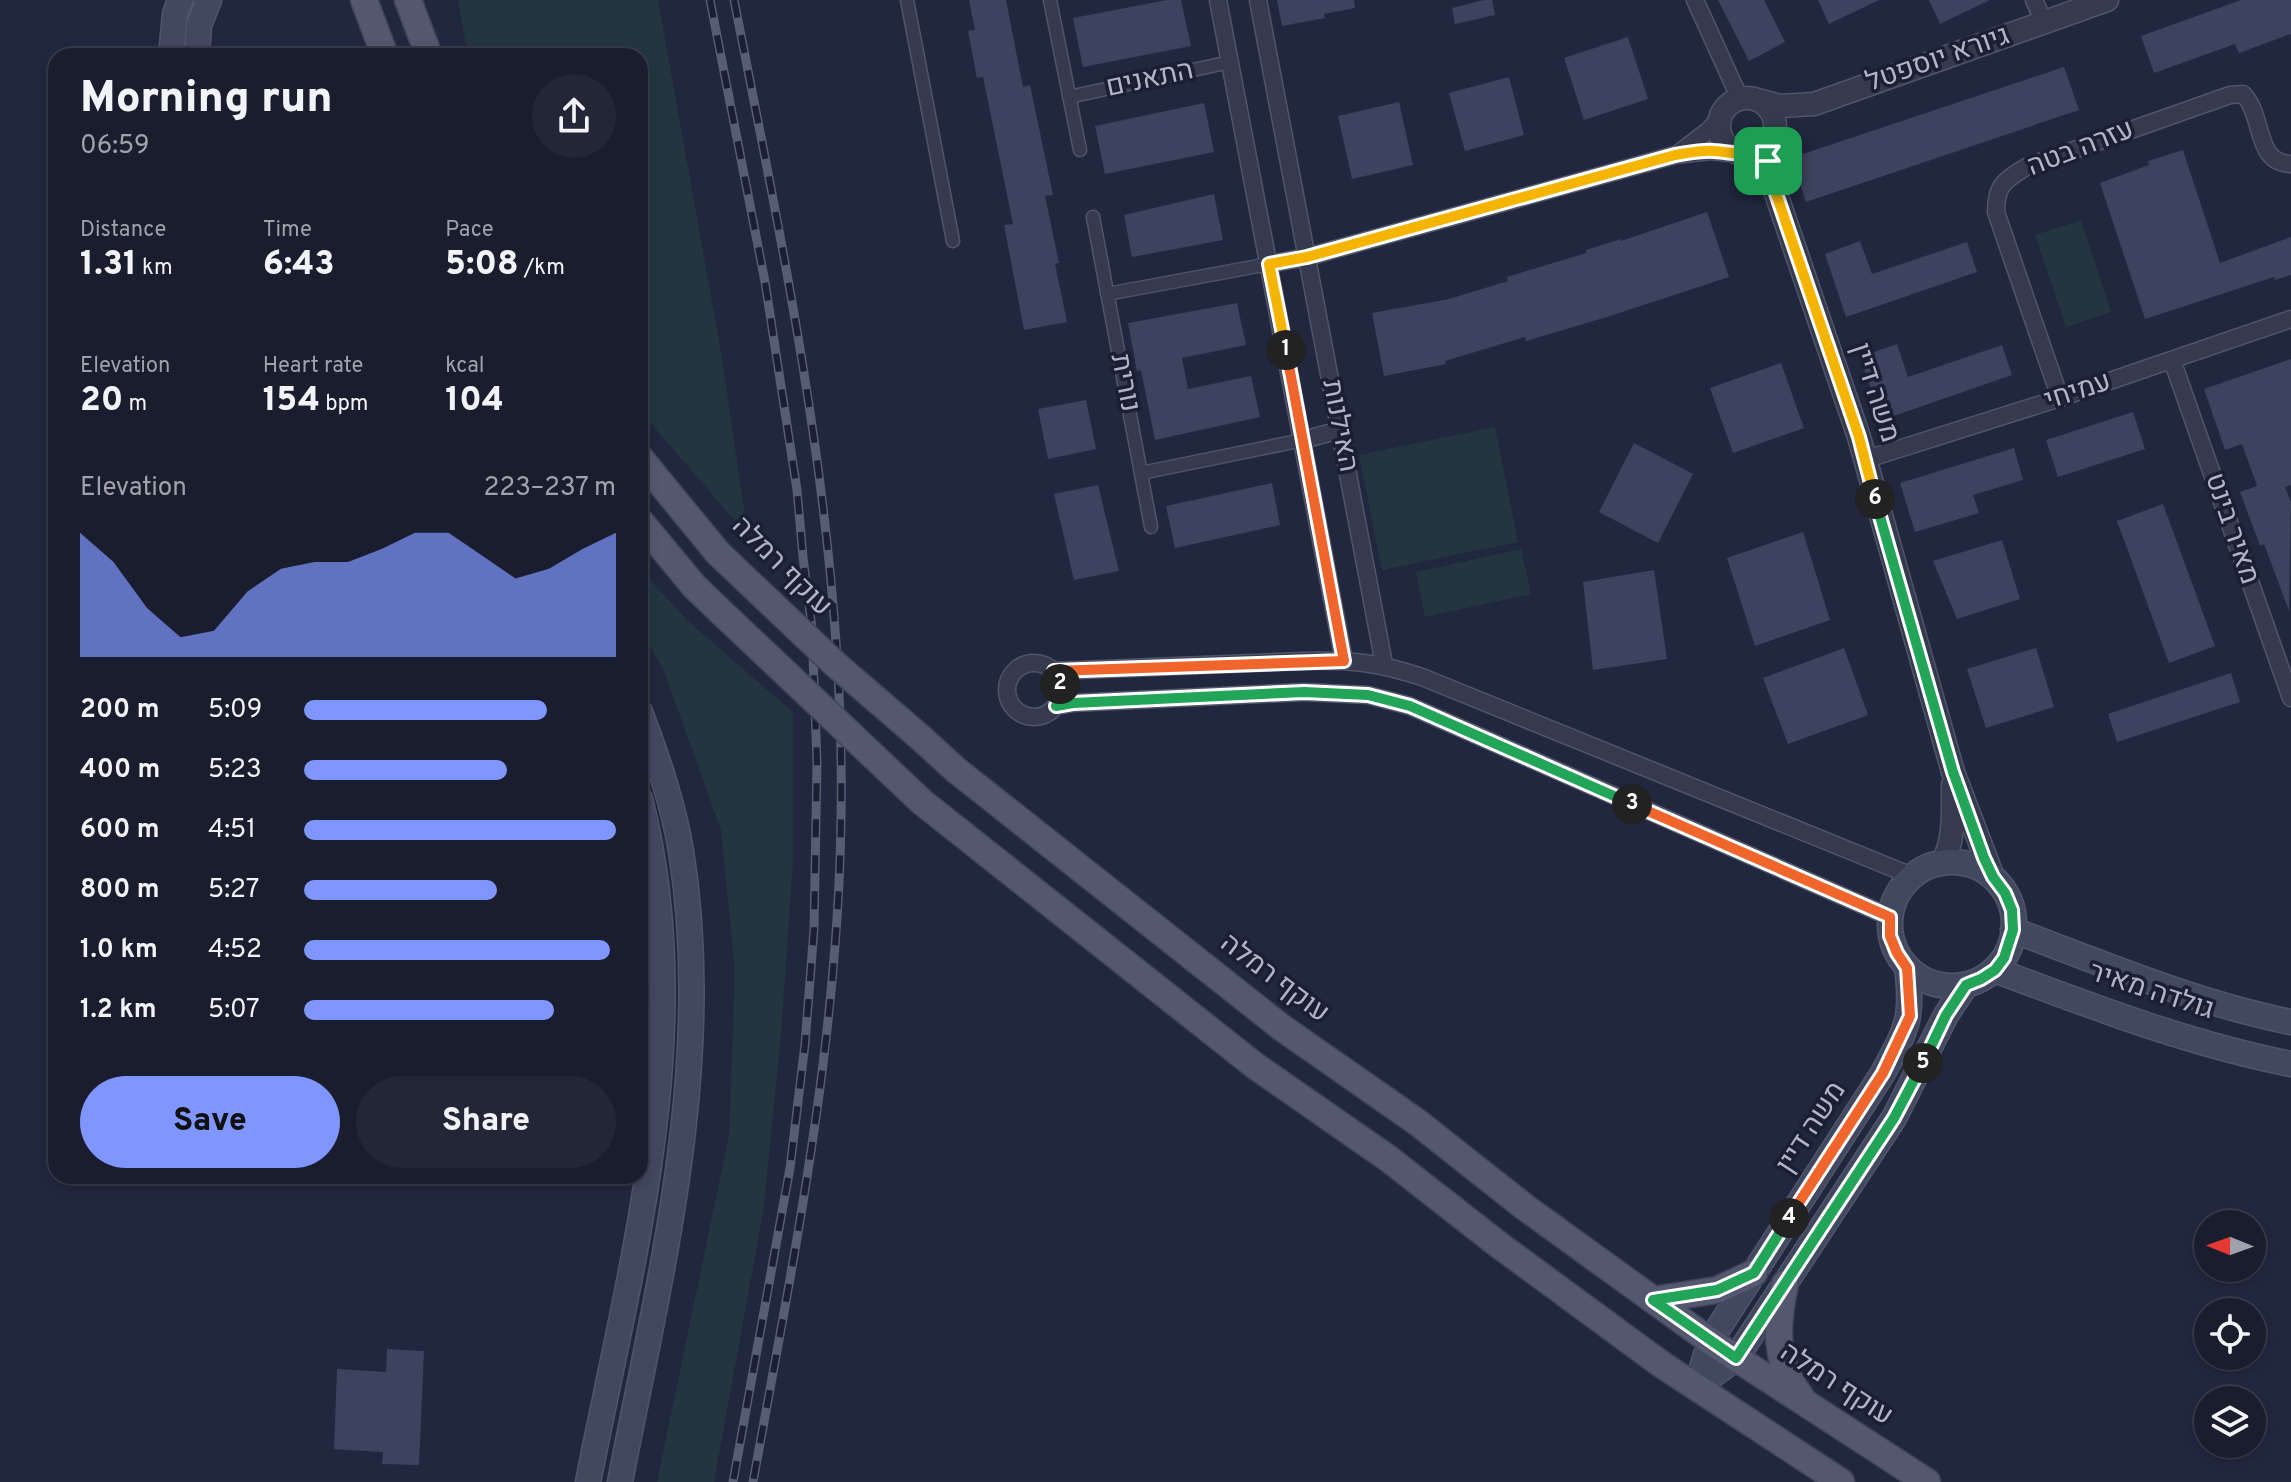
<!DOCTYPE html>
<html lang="en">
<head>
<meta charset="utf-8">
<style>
  :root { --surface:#191d2e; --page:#222636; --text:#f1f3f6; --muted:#9fa2aa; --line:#373b4a; --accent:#8096ff }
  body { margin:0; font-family:Overpass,Heebo,sans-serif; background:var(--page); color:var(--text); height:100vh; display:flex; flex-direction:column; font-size:30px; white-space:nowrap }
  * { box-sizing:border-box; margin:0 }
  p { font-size:26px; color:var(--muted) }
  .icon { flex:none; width:44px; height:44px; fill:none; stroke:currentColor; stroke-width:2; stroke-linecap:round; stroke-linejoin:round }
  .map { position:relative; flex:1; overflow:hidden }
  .panel { position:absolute; left:48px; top:48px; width:600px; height:1136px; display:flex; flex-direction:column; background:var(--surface); border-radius:24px; box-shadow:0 4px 12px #0003,0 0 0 2px var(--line) }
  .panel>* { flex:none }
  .needle { width:52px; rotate:271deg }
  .fabs { position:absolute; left:2194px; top:1210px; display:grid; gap:16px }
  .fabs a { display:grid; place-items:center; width:72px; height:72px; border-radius:50%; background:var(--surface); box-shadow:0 4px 12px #0003,0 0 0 2px var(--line); font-size:40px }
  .pin { position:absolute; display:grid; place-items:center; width:68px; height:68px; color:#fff; margin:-34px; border-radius:16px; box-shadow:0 4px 12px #0006 }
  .km { position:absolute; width:40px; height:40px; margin:-20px; border-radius:50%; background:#222; color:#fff; font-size:22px; line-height:40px; text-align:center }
  .round { display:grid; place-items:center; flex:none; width:84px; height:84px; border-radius:42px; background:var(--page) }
  .head { display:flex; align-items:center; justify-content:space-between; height:136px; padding:0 32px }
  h1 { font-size:44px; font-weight:800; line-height:60px }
  .metrics { display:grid; grid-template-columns:repeat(3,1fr); gap:12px; height:136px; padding:8px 32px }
  .metrics div { display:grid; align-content:center }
  .metrics b { font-size:34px; font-weight:800 }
  .metrics small { font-size:22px; font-weight:400 }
  .metrics p { font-size:22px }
  .chart { height:224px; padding:16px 32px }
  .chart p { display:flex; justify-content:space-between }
  .chart svg { width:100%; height:144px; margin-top:8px; fill:var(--accent); opacity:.7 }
  .action { display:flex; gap:16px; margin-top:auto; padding:16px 32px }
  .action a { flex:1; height:92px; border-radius:48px; background:var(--accent); color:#111; font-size:32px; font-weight:800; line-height:92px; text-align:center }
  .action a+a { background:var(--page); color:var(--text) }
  ul { padding:0 32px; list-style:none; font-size:26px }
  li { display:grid; grid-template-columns:128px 96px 1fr; align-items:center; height:60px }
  li i { height:20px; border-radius:10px; background:var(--accent) }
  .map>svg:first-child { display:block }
  .green { fill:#23363f }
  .building { fill:#3d435e }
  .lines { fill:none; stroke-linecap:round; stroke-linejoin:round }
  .pedestrian-casing { stroke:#505569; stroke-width:15 }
  .minor-casing { stroke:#505569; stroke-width:19 }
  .tertiary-casing { stroke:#505569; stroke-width:25 }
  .secondary-casing { stroke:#505569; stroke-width:27 }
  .primary-casing { stroke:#3e4357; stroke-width:29 }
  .pedestrian { stroke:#353a4e; stroke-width:12 }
  .minor { stroke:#353a4e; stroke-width:16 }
  .tertiary { stroke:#353a4e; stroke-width:22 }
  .secondary { stroke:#434861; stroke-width:24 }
  .primary { stroke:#53586e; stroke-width:26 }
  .rail-casing { stroke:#575d75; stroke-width:9 }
  .rail { stroke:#1a1f33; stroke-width:6; stroke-dasharray:18; stroke-linecap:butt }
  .primary-bridge-casing { stroke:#3e4357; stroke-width:29; stroke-linecap:butt }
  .primary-bridge { stroke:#53586e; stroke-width:26 }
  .split-1-casing { stroke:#fff; stroke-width:16 }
  .split-2-casing { stroke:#fff; stroke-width:16 }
  .split-3-casing { stroke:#fff; stroke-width:16 }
  .split-4-casing { stroke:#fff; stroke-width:16 }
  .split-5-casing { stroke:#fff; stroke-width:16 }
  .split-6-casing { stroke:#fff; stroke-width:16 }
  .split-7-casing { stroke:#fff; stroke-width:16 }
  .split-1 { stroke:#f5b400; stroke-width:10 }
  .split-2 { stroke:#f0652b; stroke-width:10 }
  .split-3 { stroke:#22a559; stroke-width:10 }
  .split-4 { stroke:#f0652b; stroke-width:10 }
  .split-5 { stroke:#22a559; stroke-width:10 }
  .split-6 { stroke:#22a559; stroke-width:10 }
  .split-7 { stroke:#f5b400; stroke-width:10 }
  .labels { text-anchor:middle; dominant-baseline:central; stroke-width:7; stroke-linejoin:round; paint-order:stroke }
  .street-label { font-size:28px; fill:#b1b5c9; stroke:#1a1f33 }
</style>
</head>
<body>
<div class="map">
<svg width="2291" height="1482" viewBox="0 0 2291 1482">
  <rect width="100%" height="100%" fill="#21273e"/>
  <path class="green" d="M458 0H658L721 352 748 536 640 411V56H468Z
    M2081 220 2111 312 2066 327 2035 235Z
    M1495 427 1518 542 1382 570 1359 455Z
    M1521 549 1531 594 1425 617 1416 572Z
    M640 569 689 622 793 712V862L781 1034 764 1207 714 1482H657L729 1135 735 974 721 830 662 666 640 633Z"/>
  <path class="building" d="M969 0H1006L1023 87 1030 85 1053 195 1045 196 1059 263 1055 264 1067 322 1024 330 1004 225 1013 224 983 77 977 78 968 31 975 30Z
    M1167 0H1181L1191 46 1083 67 1073 18Z
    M1277 0H1354L1355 8 1324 14 1325 18 1282 26Z
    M1484 0H1492L1495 15 1455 24 1452 8Z
    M1718 0H1764L1785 42 1749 61Z
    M1818 0H1879L1829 24Z
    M1929 0H1990L1940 24Z
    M2241 0H2291V34L2239 53 2235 44 2154 73 2141 36Z
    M1628 37 1648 99 1584 120 1564 58Z
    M2064 67 2079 110 1806 202 1791 158Z
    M1509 77 1524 135 1465 151 1449 93Z
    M1399 102 1413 165 1352 179 1338 116Z
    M1204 103 1214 152 1105 174 1095 126Z
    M2183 150 2220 263 2291 237V275L2275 280 2274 277 2145 319 2100 183 2149 165 2148 161Z
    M1214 194 1223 240 1132 257 1124 215Z
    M1707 212 1729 277 1607 317 1526 341 1525 337 1445 361 1446 364 1384 376 1372 313 1449 299 1508 281 1507 277 1586 253V250L1621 239V241Z
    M1860 241 1872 274 1967 242 1977 272 1846 317 1825 254Z
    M1237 303 1246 345 1182 358 1188 389 1251 376 1260 417 1155 440 1141 370 1137 371 1128 323Z
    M1897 344 1908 377 2002 345 2012 375 1882 420 1860 357Z
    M2291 359V485L2285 487 2291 502 2289 611 2264 544 2260 546 2240 492 2257 486 2242 444 2225 450 2204 389Z
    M1781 363 1804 428 1733 453 1710 388Z
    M1086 400 1096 449 1048 459 1038 409Z
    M2133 412 2145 449 2058 477 2046 440Z
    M1634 443 1693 474 1658 543 1599 512Z
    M2014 448 2023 480 1973 495 1979 513 1915 532 1900 483Z
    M1272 483 1280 525 1175 548 1166 506Z
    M1098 485 1119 571 1074 580 1054 494Z
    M2163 504 2215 646 2169 663 2117 521Z
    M1803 532 1830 620 1755 646 1727 558Z
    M2002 540 2020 599 1957 619 1933 561Z
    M1654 570 1667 659 1593 670 1583 582Z
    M1844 648 1868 715 1788 744 1763 678Z
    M2036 648 2054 707 1986 728 1967 669Z
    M2231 673 2240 702 2117 742 2108 714Z
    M387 1349 424 1351 419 1465 382 1464 383 1452 334 1449 337 1369 386 1372Z"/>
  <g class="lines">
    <g class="pedestrian-casing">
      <path id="pedestrian" d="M907 0 953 241
        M1050 0 1080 150
        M1069 97 1230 62
        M1093 217 1151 527
        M1107 294 1269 264
        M1141 473 1303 440"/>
    </g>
    <g class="minor-casing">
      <path id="minor" d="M1218 0 1344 661
        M1258 0 1384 664
        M1695 0 1740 99
        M2034 0 2044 22
        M1680 152 1709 130 1720 118
        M1269 264 1307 257 1675 155 1711 151 1739 154
        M2172 360 2291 698
        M2060 398 1996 212C1996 185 2004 181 2026 167L2230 95 2243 94C2265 117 2254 163 2291 164
        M1303 440 1340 430
        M1864 460 2060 398 2291 319
        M1007 690a27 27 0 1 1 54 0a27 27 0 1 1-54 0Z
        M1054 671 1304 661C1352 660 1376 662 1422 677L1912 876
        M1056 706 1073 703 1304 692 1368 695 1410 706 1890 917"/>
    </g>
    <g class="tertiary-casing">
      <path id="tertiary" d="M1719 126a28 28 0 1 1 56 0a28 28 0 1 1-56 0Z
        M1754 99 1780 106 1814 104 2107 0
        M1749 154 1763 163 1769 173 1859 437 1953 772 1993 877
        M1942 863C1955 842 1953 810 1953 785"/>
    </g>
    <g class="secondary-casing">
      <path id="secondary" d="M171 56 175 14 180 0
        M197 56 199 25 209 0
        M1890 924a62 62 0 1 1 124 0a62 62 0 1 1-124 0Z
        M2013 930C2101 963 2199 1004 2291 1022
        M1995 970C2091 1006 2189 1044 2291 1064
        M1696 1388 1736 1358 1894 1118 1946 1015 1966 985
        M1696 1388 1710 1341 1883 1073C1906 1030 1914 1018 1907 968
        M588 1482C632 1259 698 1025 640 799
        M620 1482C660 1275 715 1063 681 851 673 803 657 757 640 712"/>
    </g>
    <g class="primary-casing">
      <path id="primary" d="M364 0 385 56
        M408 0 429 56
        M640 458 718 553
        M640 521 694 586 720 611
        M921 738 956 770 1281 1027 1417 1122 1526 1208 1710 1341 1927 1482
        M922 802 1254 1065 1389 1159 1499 1245 1661 1364 1841 1482
        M1785 1284C1776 1326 1774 1362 1801 1397
        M1653 1300 1717 1290 1754 1273"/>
    </g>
    <use href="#pedestrian" class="pedestrian"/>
    <use href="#minor" class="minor"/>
    <use href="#tertiary" class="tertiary"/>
    <use href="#secondary" class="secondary"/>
    <use href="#primary" class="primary"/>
    <g class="rail-casing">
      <path id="rail" d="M710 0 765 282 797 490 803 557 812 629 817 763 814 929 805 1044 790 1168 733 1482
        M734 0C787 269 846 543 841 819 838 1043 793 1262 753 1482"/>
    </g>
    <use href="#rail" class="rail"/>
    <g class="primary-bridge-casing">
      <path id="primary-bridge" d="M718 553 835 664 921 738
        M720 611 922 802"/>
    </g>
    <use href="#primary-bridge" class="primary-bridge"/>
  </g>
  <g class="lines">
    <g class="split-1-casing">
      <path id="split-1" d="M1286 350 1269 264 1307 257 1675 155C1688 153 1701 150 1714 151 1734 152 1752 160 1768 144V161"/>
    </g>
    <g class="split-2-casing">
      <path id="split-2" d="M1060 684 1054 671 1344 661 1286 350"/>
    </g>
    <g class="split-3-casing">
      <path id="split-3" d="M1060 684V697L1056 706 1073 703 1304 692 1368 695 1410 706 1632 804"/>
    </g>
    <g class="split-4-casing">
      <path id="split-4" d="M1632 804 1890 917V936L1897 953 1907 968 1910 1016 1883 1073 1789 1218"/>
    </g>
    <g class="split-5-casing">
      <path id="split-5" d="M1789 1218 1754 1273 1717 1290 1653 1300 1736 1358 1894 1118 1923 1063"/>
    </g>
    <g class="split-6-casing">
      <path id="split-6" d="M1875 499 1953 772 1984 858 1993 877 2005 893 2012 910 2013 930 2004 958 1995 970 1981 979 1966 985 1946 1015 1923 1063"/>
    </g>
    <g class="split-7-casing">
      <path id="split-7" d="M1768 161 1769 173 1859 437 1875 499"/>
    </g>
    <use href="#split-1" class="split-1"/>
    <use href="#split-2" class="split-2"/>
    <use href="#split-3" class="split-3"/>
    <use href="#split-4" class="split-4"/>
    <use href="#split-5" class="split-5"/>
    <use href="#split-6" class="split-6"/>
    <use href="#split-7" class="split-7"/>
  </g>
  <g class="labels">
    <g class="street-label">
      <text transform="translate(1938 60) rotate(-19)">גיורא יוספטל</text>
      <text transform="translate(1150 80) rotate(-12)">התאנים</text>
      <text transform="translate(2081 149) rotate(-21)">עזרה בטה</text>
      <text transform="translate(1124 383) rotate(79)">נורית</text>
      <text transform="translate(2078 392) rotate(-18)">עמיחי</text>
      <text transform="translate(1874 393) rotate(72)">משה דיין</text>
      <text transform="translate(1339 426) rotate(79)">האילנות</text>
      <text transform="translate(2231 529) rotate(71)">מאיר בינט</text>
      <text transform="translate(781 567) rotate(45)">עוקף רמלה</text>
      <text transform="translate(1274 979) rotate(37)">עוקף רמלה</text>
      <text transform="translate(2151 992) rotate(18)">גולדה מאיר</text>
      <text transform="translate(1812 1128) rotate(-57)">משה דיין</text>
      <text transform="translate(1836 1385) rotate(33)">עוקף רמלה</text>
    </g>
  </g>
</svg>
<div class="fabs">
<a><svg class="needle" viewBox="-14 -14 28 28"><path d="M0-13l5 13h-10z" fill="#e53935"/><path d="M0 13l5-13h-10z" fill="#9fa2aa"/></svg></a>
<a><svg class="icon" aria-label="locate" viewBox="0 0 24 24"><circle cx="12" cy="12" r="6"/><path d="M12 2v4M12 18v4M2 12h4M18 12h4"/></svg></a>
<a><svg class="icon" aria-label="layers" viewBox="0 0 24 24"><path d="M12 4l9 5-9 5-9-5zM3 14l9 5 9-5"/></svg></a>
</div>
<div class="pin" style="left:1768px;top:161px;background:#1e9e55"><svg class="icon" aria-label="arrive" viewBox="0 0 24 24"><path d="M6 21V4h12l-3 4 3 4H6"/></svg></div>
<b class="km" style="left:1286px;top:350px">1</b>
<b class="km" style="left:1060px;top:684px">2</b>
<b class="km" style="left:1632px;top:804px">3</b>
<b class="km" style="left:1789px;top:1218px">4</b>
<b class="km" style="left:1923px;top:1063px">5</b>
<b class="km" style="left:1875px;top:499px">6</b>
<section class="panel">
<div class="head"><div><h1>Morning run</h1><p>06:59</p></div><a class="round"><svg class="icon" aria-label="share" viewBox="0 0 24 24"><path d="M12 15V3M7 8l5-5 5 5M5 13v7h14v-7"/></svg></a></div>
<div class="metrics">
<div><p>Distance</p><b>1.31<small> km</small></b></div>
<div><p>Time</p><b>6:43</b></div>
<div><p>Pace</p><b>5:08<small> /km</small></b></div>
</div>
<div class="metrics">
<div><p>Elevation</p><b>20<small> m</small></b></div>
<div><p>Heart rate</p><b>154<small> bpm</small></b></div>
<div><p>kcal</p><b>104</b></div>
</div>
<div class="chart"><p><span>Elevation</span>223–237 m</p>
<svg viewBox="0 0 160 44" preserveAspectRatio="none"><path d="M0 44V6L10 15L20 29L30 38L40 36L50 24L60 17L70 15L80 15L90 11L100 6L110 6L120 13L130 20L140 17L150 11L160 6V44z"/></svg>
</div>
<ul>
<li><b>200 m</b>5:09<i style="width:78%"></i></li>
<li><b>400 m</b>5:23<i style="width:65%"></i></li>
<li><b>600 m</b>4:51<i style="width:100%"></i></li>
<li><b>800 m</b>5:27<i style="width:62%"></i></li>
<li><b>1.0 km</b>4:52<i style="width:98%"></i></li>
<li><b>1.2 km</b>5:07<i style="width:80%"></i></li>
</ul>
<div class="action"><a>Save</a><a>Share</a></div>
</section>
</div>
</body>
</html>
